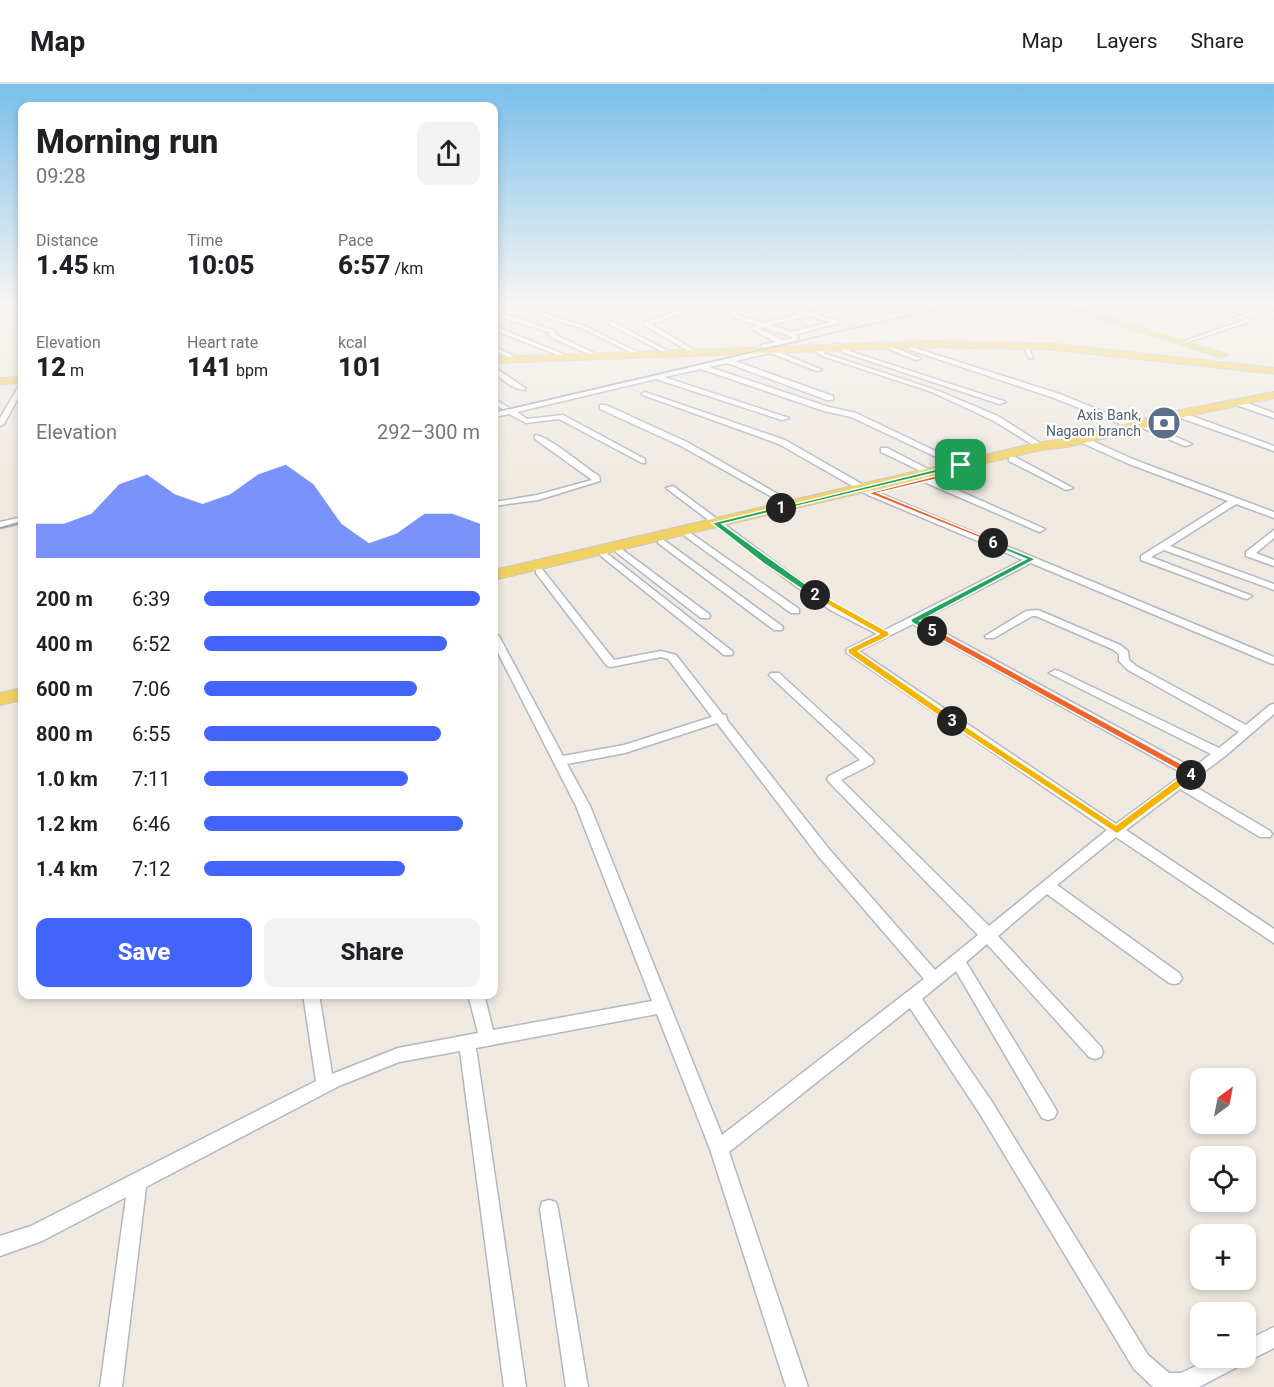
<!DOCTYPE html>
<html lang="en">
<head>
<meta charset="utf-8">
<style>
  :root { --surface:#fff; --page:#f2f2f2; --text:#202124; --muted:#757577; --line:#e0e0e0; --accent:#4264fb }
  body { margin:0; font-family:Roboto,sans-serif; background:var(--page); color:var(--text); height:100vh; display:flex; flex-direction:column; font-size:22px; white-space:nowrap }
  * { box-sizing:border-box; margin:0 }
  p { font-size:20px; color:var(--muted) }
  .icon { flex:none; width:33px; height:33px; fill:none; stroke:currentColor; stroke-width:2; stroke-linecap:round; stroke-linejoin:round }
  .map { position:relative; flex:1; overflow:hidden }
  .panel { position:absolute; left:18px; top:18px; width:480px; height:897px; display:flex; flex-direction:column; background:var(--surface); border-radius:12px; box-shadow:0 3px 9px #0003 }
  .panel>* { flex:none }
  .needle { width:39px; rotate:32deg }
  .fabs { position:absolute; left:1190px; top:984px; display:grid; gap:12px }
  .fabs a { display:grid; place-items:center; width:66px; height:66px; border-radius:12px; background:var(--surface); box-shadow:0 3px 9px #0003; font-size:30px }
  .pin { position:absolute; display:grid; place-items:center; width:51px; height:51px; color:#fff; margin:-26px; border-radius:12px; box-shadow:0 3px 9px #0006 }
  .km { position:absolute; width:30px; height:30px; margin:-15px; border-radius:50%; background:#222; color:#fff; font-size:16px; line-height:30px; text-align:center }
  .round { display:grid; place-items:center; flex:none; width:63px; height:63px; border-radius:12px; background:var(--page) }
  .head { display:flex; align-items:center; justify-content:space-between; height:102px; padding:0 18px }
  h1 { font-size:33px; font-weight:800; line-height:45px }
  .figures { display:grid; grid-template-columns:repeat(3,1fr); gap:9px; height:102px; padding:6px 18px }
  .figures div { display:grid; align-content:center }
  .figures b { font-size:26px; font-weight:800 }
  .figures small { font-size:16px; font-weight:400 }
  .figures p { font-size:16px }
  .chart { height:168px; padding:12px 18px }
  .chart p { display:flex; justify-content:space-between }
  .chart svg { width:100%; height:108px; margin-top:6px; fill:var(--accent); opacity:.7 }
  .primary-button { display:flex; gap:12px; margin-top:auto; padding:12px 18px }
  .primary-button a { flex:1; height:69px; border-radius:12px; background:var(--accent); color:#fff; font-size:24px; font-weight:800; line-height:69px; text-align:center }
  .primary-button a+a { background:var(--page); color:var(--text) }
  ul { padding:0 18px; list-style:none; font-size:20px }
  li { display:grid; grid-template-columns:96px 72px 1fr; align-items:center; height:45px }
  li i { height:15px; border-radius:8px; background:var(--accent) }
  header { display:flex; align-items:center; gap:36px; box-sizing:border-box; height:84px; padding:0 30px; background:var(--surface); border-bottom:2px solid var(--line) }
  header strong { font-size:28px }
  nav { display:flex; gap:33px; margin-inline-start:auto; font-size:21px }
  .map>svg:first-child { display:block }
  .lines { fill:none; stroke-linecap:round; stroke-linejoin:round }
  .minor-casing { stroke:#b4b7c1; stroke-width:3 }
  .primary-casing { stroke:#c9c9c9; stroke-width:2 }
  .minor { fill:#fff; fill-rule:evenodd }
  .primary { fill:#f2d163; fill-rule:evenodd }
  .rail-far1 { stroke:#a3a6b8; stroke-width:1.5 }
  .rail { stroke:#a3a6b8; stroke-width:2 }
  .split-1 { fill:#22a559; stroke:#fff; stroke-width:1.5 }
  .split-2 { fill:#22a559; stroke:#fff; stroke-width:1.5 }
  .split-3 { fill:#f5b400; stroke:#fff; stroke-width:1.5 }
  .split-4 { fill:#f5b400; stroke:#fff; stroke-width:1.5 }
  .split-5 { fill:#f0652b; stroke:#fff; stroke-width:1.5 }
  .split-6 { fill:#22a559; stroke:#fff; stroke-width:1.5 }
  .split-7 { fill:#f0652b; stroke:#fff; stroke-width:1.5 }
  .split-8 { fill:#f5b400; stroke:#fff; stroke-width:1.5 }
  .labels { text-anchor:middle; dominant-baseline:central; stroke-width:4.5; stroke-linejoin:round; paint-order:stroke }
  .far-service-label { font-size:14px; fill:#4e5e75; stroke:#fff; text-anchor:end }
</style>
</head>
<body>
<header>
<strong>Map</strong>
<nav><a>Map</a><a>Layers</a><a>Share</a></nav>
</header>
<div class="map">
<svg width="1274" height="1303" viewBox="0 0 1274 1303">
  <rect width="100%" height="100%" fill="#efe9e1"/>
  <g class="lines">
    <g class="minor-casing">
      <path id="minor" d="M498 218H506L585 242 639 269 634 270 581 244Z
        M645 218H652L680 228V230L651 240 694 266V268H690L644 241V239L672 229Z
        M710 218H717L736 226 737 231 764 239 802 230 761 218 784 222 808 218 790 223 809 229 849 219 852 221 816 231 839 237V239L797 250 798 257 763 264 761 263V261L776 258 749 244 757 241 732 233 731 228ZM809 232 830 238 792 248 770 241ZM763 243 791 252 792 255 783 256 758 244Z
        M1229 218H1237L1274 228V232Z
        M1211 223 1254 236 1182 260V258L1245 236 1211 225Z
        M494 227 553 246 557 250 556 251 598 271 593 272 550 253 549 248 494 231Z
        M609 238H613L670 268 665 269 609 240Z
        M494 242 566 271 567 272 562 273 494 246Z
        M881 258 920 274 921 275 916 276 879 261 878 260Z
        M906 258 915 264 1060 310 1140 343 1133 345 1054 314 911 266 903 260Z
        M811 260 826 270 936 306 998 332 1045 362 1038 364 992 336 932 308 822 272 809 263 808 262Z
        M833 260H837L849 267 1006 318 999 320 845 269 833 262Z
        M1023 261H1027L1033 274H1029Z
        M494 262 518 274 519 275 514 276 494 266Z
        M774 264 777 267 822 286 817 287 770 269 735 277 833 312V316H827L727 279 709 283 829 323 856 329 973 385 966 387 851 333 824 327 701 285 664 293 789 334 782 336 656 295 517 328 527 335 563 331 645 375V379H642L559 335 526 339 509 330 494 333V329L504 326 494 320V315L511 325Z
        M494 283 525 304V306C514 306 502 296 494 288Z
        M22 300V307L4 340 0 342V334L19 302Z
        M645 308 785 356 874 407 1274 573V580L1270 579 1031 479 921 536 1193 684 1211 670 1049 589 1055 586 1059 587 1219 664 1239 648 1128 586 1119 577V570L1112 565 1036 532H1032L994 554H986L985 552 1026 527 1038 526 1120 561 1128 567 1129 576 1136 582 1246 641 1270 621 1274 620V630L1224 673 1189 699 1270 747 1272 750 1270 753H1260L1180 705 1126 746 1274 845V859L1116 753 1057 801 1179 889 1182 894 1179 899 1174 900 1169 899 1047 810 998 852 1101 963 1103 968 1101 973 1095 975 1089 973 987 860 966 878 1054 1022 1057 1028 1054 1034 1048 1036 1042 1034 956 887 922 915 992 1018 1148 1271 1169 1289H1181L1213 1274H1245V1257L1274 1243V1264L1252 1275 1243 1278 1241 1281 1199 1303H1153L1134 1285 980 1030 910 924 729 1068 808 1303H786L710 1065 657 930 476 964 526 1303H504L460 967 399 978 339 1002 146 1103 122 1303H100L126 1113 42 1157 0 1172V1152L31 1142 316 997 303 910H319L332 990 398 964 478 949 468 910H484L493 946 652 917 576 722 494 561V549L499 552 563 672 624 661 712 633 668 575 661 573 611 583 607 582 536 489V485H542L614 576 661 567 676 571 723 631H726L727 636 829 765 935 886 978 851 829 698 827 695 829 692 860 676 771 593 769 591 771 589H779L872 674 874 677 872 680 841 696 989 842 1107 746 847 569 846 567 847 565 877 550 832 527 797 503 666 404 673 402 803 499 840 523 885 546 1023 476 868 411 779 360 643 311 641 310ZM913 540 1184 690 1116 740 859 567ZM717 639 819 773 924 895 722 1051 590 722 567 680 625 669Z
        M1236 317H1242L1274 329V334L1236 321Z
        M600 321H606L687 358 797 421 790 423 681 362 600 325Z
        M1178 329H1184L1274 362V367L1178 333Z
        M1140 339H1146L1192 360 1185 362 1140 343Z
        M535 351C547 351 586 384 599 392L600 397 538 416 494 422V418L537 411 592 396 535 355Z
        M1080 354H1086L1135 376 1274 428V434L1236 420 1170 462 1274 500V506L1164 466 1151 473 1252 512 1247 515 1243 514 1141 476V472L1228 417 1129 380 1080 358Z
        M881 364H887L936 389 929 391 881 368Z
        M1009 373H1015L1073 404 1066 406 1009 377Z
        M922 393H928L1045 445 1040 448 1037 447 922 397Z
        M22 433V439L0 444V438Z
        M1274 446V454L1256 469 1274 476V482L1246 472V468Z
        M689 448 799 525V529H791L686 453 684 451Z
        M661 454 782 542 783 544 782 546H774L658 459V455Z
        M620 464 709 530 710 532 709 534H701L617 469 615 467Z
        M604 467 732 567 733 569 732 571H724L601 472 599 470Z
        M549 1116 556 1118 558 1125 588 1303H566L540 1125 542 1118Z"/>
    </g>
    <g class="primary-casing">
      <path id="primary" d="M1045 218H1058L1229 271 1220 273Z
        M932 257 1056 260 1274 284V290L1056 266 932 263 494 279V273Z
        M22 293V299L0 300V294Z
        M1274 308V314L1169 336 1133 348 1067 363 1041 366 494 496V486L1041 358 1067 355 1166 329Z
        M22 604V616L0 621V609Z"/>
    </g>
    <use href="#minor" class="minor"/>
    <use href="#primary" class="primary"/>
    <path class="rail-far1" d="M494 328 966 218"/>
    <path class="rail" d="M0 444 22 438"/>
  </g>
  <linearGradient id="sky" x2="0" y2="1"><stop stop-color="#7abfeb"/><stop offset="0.55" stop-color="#f8f5f2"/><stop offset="1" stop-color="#f8f5f2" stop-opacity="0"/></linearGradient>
  <rect width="1274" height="400" fill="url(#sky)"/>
  <path class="split-1" d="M961 379 964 382 781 426 778 424Z"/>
  <path class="split-2" d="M781 422 784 425 722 440 818 509V512H812L763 479 712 439Z"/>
  <path class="split-3" d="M812 509H818L889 548V552L858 567 955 635V639H949L848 569V565L879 550 812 512Z"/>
  <path class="split-4" d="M949 635H955L1116 741 1187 688 1196 691 1117 750 949 639Z"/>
  <path class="split-5" d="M929 545H935L1198 689 1194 693H1187L1186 690 929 549Z"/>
  <path class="split-6" d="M990 457 1036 475 920 537 935 545V549H929L911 538V535L1026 475 990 460Z"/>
  <path class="split-7" d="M939 391 941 394 878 409 995 457V460L868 409Z"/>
  <path class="split-8" d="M959 379 972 385 939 395 935 393 963 385Z"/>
  <defs>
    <g id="bank-disc" transform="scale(1.725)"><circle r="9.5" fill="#5c6f8a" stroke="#fff"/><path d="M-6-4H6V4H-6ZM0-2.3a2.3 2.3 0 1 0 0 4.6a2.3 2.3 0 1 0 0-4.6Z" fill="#fff"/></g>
  </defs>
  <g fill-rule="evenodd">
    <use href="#bank-disc" x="1164" y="339"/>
  </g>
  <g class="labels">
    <g class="far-service-label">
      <text x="1141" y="331">Axis Bank,<tspan x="1141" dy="16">Nagaon branch</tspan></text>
    </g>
  </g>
</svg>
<div class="fabs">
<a><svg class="needle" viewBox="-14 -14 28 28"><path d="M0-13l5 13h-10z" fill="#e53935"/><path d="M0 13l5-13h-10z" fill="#757577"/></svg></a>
<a><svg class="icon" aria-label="locate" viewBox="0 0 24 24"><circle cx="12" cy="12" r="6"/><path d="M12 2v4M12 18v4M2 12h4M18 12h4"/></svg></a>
<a>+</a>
<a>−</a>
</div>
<div class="pin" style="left:961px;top:381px;background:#1e9e55"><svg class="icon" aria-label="arrive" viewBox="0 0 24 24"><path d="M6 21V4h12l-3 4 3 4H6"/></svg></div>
<b class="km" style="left:781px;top:424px">1</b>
<b class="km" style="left:815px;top:511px">2</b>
<b class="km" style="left:952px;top:637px">3</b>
<b class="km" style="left:1191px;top:691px">4</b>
<b class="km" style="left:932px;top:547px">5</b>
<b class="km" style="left:993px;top:459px">6</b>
<section class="panel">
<div class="head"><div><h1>Morning run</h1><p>09:28</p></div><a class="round"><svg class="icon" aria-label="share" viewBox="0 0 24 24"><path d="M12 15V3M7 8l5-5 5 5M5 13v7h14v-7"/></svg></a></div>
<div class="figures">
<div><p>Distance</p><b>1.45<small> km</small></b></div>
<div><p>Time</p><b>10:05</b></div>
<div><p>Pace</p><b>6:57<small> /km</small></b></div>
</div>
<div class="figures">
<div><p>Elevation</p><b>12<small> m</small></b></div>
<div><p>Heart rate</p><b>141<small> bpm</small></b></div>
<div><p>kcal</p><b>101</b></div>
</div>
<div class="chart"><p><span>Elevation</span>292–300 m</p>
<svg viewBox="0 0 160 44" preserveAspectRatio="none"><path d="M0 44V30L10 30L20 26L30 14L40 10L50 18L60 22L70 18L80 10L90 6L100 14L110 30L120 38L130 34L140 26L150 26L160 30V44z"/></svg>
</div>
<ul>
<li><b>200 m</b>6:39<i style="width:100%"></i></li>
<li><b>400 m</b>6:52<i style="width:88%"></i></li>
<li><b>600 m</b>7:06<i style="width:77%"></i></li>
<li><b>800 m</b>6:55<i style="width:86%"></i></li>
<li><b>1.0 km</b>7:11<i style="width:74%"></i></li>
<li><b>1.2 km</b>6:46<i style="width:94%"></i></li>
<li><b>1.4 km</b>7:12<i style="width:73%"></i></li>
</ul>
<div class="primary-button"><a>Save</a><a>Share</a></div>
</section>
</div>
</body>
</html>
